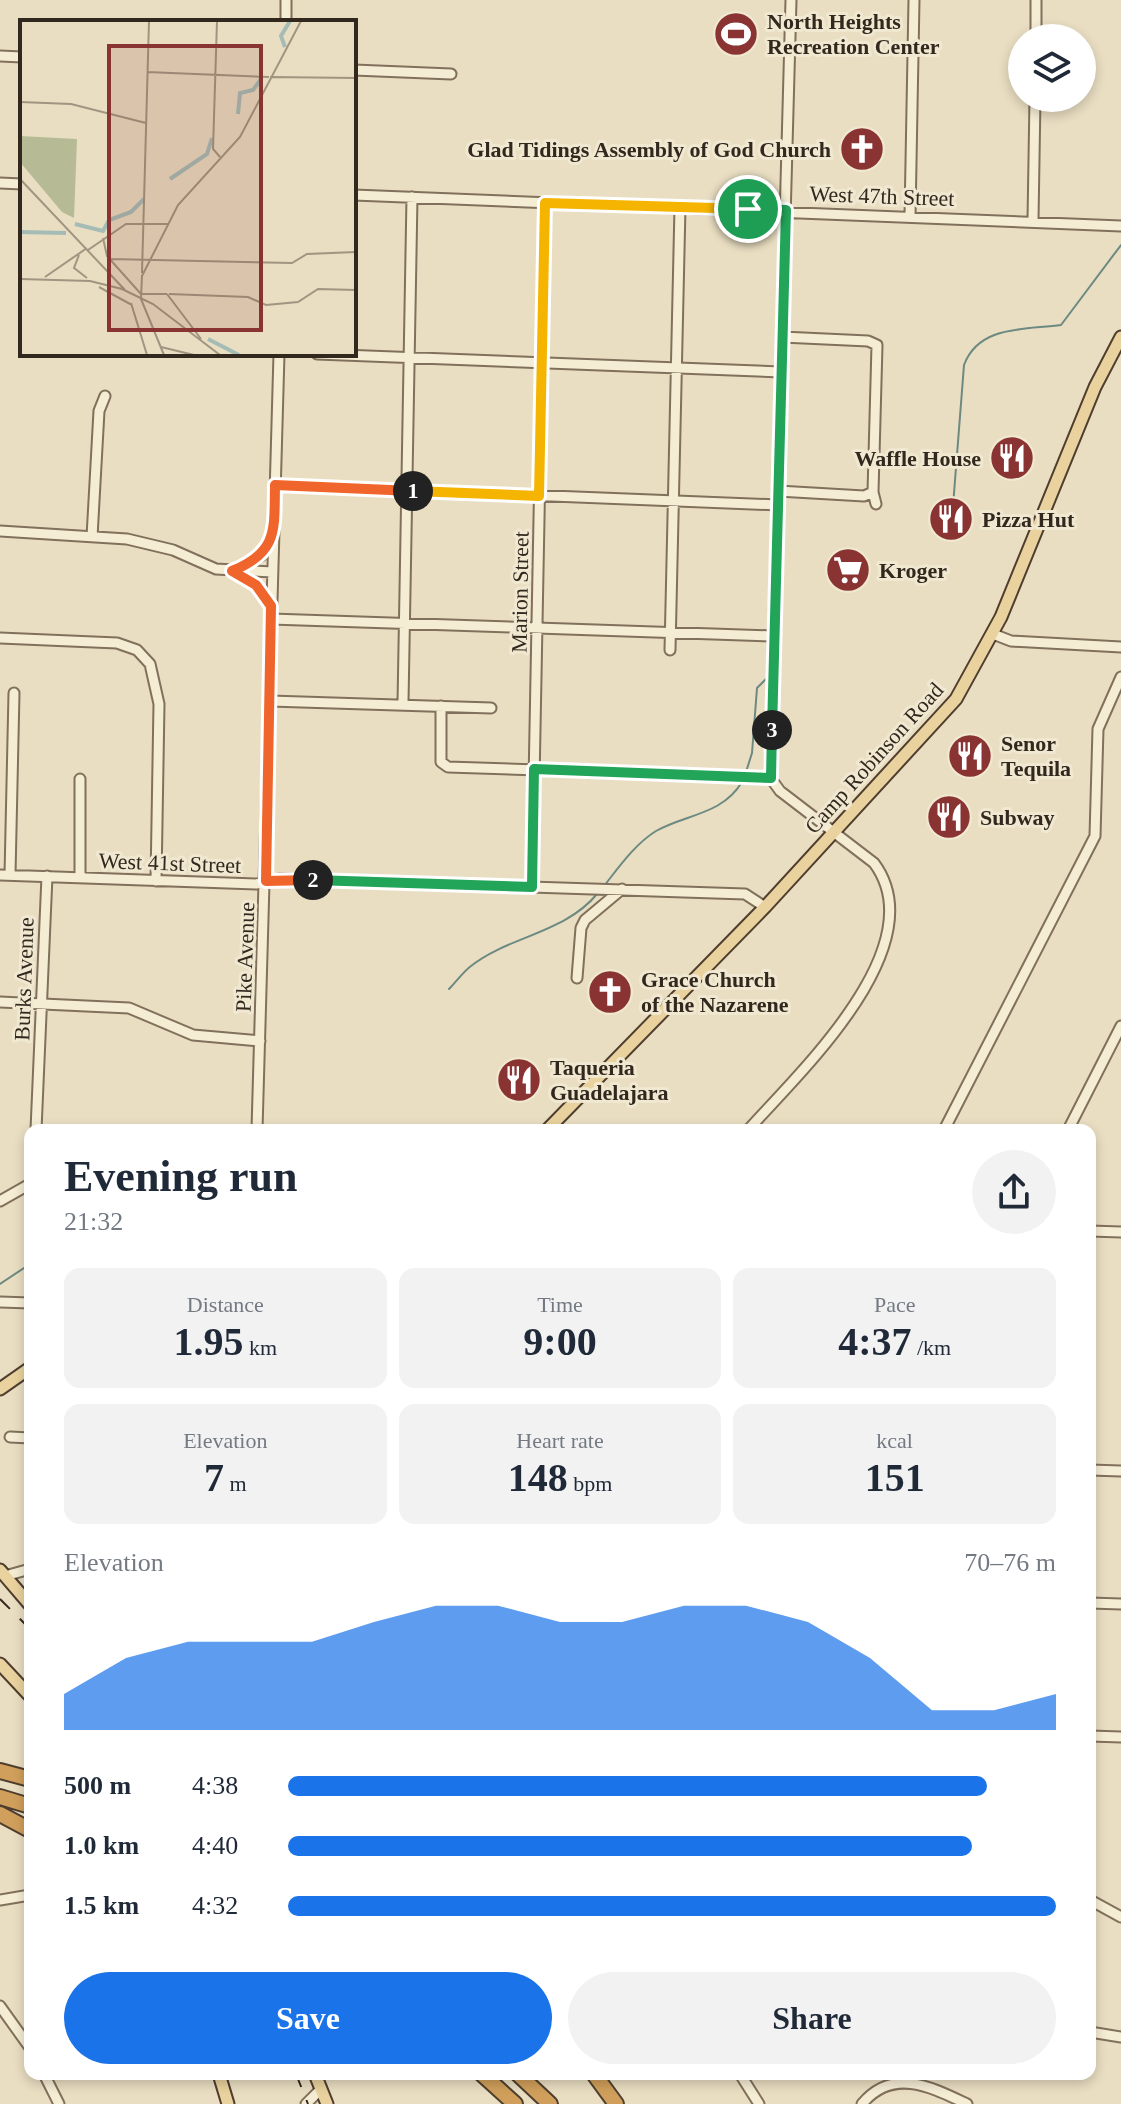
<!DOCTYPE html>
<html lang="en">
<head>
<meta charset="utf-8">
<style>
  :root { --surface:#fff; --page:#f2f2f3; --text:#1f2937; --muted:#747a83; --accent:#1a73e8 }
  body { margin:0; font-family:Georgia,serif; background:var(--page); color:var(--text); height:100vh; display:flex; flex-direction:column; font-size:30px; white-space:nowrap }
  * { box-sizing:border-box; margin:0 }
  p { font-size:26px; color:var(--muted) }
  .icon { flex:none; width:44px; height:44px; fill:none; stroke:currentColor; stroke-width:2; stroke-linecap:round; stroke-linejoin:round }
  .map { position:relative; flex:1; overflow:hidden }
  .drawer { position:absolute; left:24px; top:1124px; width:1072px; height:956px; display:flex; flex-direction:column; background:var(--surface); border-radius:16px; box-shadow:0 4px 12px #0003 }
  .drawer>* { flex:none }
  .fabs { position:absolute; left:1008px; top:24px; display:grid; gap:16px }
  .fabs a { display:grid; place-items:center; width:88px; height:88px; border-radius:50%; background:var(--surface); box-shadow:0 4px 12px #0003; font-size:40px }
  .pin { position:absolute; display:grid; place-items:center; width:68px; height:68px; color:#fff; margin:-34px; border:4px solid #fff; border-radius:50%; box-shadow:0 2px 8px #0007 }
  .km { position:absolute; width:40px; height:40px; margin:-20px; border-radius:50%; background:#222; color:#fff; font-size:22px; line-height:40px; text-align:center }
  .round { display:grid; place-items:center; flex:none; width:84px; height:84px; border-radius:42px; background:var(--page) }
  .headline { display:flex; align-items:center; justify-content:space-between; height:136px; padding:0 40px }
  h1 { font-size:44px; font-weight:700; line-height:60px }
  .figures { display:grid; grid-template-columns:repeat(3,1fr); gap:12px; height:136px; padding:8px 40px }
  .figures div { display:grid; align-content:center; border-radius:16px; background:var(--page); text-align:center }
  .figures b { font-size:40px; font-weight:700 }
  .figures small { font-size:22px; font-weight:400 }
  .figures p { font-size:22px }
  .chart { height:224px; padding:16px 40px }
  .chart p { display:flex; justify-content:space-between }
  .chart svg { width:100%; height:144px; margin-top:8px; fill:var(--accent); opacity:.7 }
  .action { display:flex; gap:16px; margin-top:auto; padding:16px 40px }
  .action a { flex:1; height:92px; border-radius:48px; background:var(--accent); color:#fff; font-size:32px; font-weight:700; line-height:92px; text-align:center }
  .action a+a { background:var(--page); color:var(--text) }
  ul { padding:0 40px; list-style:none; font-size:26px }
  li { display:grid; grid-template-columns:128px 96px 1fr; align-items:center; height:60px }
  li i { height:20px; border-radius:10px; background:var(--accent) }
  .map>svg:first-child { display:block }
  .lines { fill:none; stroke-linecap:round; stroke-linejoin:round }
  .stream { stroke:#6c8982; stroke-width:2 }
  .minor-casing { stroke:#81705b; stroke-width:13 }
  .major-casing { stroke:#4f3e2f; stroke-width:15 }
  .highway-casing { stroke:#4f3e2f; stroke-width:18 }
  .minor { stroke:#f5ecd4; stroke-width:9 }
  .major { stroke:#e9d29d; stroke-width:11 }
  .highway { stroke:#d09f5b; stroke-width:14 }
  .rail { stroke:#32281e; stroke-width:2; stroke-dasharray:14 14; stroke-linecap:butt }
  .split-1-casing { stroke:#fff; stroke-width:16 }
  .split-2-casing { stroke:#fff; stroke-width:16 }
  .split-3-casing { stroke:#fff; stroke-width:16 }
  .split-4-casing { stroke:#fff; stroke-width:16 }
  .split-1 { stroke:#f5b400; stroke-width:10 }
  .split-2 { stroke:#f0652b; stroke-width:10 }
  .split-3 { stroke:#22a559; stroke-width:10 }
  .split-4 { stroke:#22a559; stroke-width:10 }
  .labels { text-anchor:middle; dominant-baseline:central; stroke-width:6; stroke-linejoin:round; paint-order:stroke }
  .poi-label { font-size:22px; font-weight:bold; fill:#32281e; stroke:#f1e8d1; text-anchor:start }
  .street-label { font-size:22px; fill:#32281e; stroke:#f1e8d1 }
  .inset-river { fill:none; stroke:#a4bcb5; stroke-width:4 }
  .inset-road { fill:none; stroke:#a09580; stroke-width:2 }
  .view { fill:#893332; fill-opacity:0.15; stroke:#893332; stroke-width:4 }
  .inset-edge { fill:none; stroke:#32281e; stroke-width:4 }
</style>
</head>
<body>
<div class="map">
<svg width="1121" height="2104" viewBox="0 0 1121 2104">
  <rect width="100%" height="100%" fill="#e9dec2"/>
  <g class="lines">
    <path class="stream" d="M953 506 964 365C979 325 1025 330 1061 325L1121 245
      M746 772 752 753 757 688 766 679
      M604 886C619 867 635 844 656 831 686 814 722 815 742 782
      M449 989C456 982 463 972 471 966 509 936 565 933 597 894
      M263 1130 269 1128
      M0 1284 30 1264"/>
    <g class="minor-casing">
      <path id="minor" d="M286 22V0
        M1036 38V0
        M0 56 22 57
        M354 70 451 74
        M0 183 22 184
        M354 195 1121 226
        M910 216 914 0
        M1033 220 1035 98
        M782 337 868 341 877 345 873 492 876 504
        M317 354 781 372
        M275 485 778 505
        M778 491 864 496 873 492
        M0 531 127 539 173 550 216 569 272 572
        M92 537 99 411 105 396
        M235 569 261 556 271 539
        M235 573 256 585 270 605
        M271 619 773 636
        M993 634 1011 641 1121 647
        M0 638 117 643 137 650 150 664 159 704 156 881
        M670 650 680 207
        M270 701 491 708
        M403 703 412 197
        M441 706V762L448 767 771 778
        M80 779V877
        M0 875 256 884 279 879 745 894 765 907
        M10 875 14 693
        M532 887 545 203
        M577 978 581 928 585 920 622 889
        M0 1002 129 1008 193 1035 260 1041
        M36 1130 47 876
        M257 1130 279 354
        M748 1130C798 1074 936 946 874 863L780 791 772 780 770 768 791 0
        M944 1130 1095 836 1098 729 1121 677
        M1068 1130 1121 1026
        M0 1201 30 1184
        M1090 1231 1121 1232
        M0 1302 30 1303
        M10 1437 30 1438
        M1090 1470 1121 1471
        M5 1576 30 1569
        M1090 1603 1121 1604
        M1090 1736 1121 1737
        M0 1900 30 1895
        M1090 1900 1121 1917
        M0 2006 30 2048
        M1090 2032 1121 2037
        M44 2074 59 2104
        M740 2074 759 2104
        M306 2104 321 2089
        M862 2104C893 2067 931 2087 967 2104"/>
    </g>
    <g class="major-casing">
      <path id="major" d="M547 1130 765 907 956 699 1001 617 1095 387 1121 337
        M0 1389 30 1368
        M0 1570 30 1605
        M0 1664 30 1696
        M219 2074 228 2104
        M315 2074 327 2104"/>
    </g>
    <g class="highway-casing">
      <path id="highway" d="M0 1771 30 1779
        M0 1797 30 1806
        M0 1814 30 1830
        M482 2074 515 2104
        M518 2074 550 2104
        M594 2074 616 2104"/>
    </g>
    <use href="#minor" class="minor"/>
    <use href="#major" class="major"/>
    <use href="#highway" class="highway"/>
    <path class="rail" d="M0 1599 30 1629
      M296 2074 308 2104"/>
  </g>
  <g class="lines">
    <g class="split-1-casing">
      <path id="split-1" d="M413 491 539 496 545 203 748 209"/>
    </g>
    <g class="split-2-casing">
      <path id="split-2" d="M313 880 266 881 271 606 256 585 232 571C279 552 274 529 275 485L413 491"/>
    </g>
    <g class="split-3-casing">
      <path id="split-3" d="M313 880 532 887 534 769 771 778 772 730"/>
    </g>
    <g class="split-4-casing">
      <path id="split-4" d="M748 209 786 210 772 730"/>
    </g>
    <use href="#split-1" class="split-1"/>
    <use href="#split-2" class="split-2"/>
    <use href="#split-3" class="split-3"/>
    <use href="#split-4" class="split-4"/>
  </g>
  <defs>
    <g id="stadium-disc" transform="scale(2.3)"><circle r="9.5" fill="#893332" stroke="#f1e8d1"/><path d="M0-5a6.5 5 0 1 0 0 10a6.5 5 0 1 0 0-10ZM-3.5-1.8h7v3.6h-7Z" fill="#fff"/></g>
    <g id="church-disc" transform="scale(2.3)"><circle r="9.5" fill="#893332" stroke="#f1e8d1"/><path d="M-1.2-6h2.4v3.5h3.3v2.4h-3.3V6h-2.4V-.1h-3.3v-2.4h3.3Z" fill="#fff"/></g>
    <g id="restaurant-disc" transform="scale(2.3)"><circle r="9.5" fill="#893332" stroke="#f1e8d1"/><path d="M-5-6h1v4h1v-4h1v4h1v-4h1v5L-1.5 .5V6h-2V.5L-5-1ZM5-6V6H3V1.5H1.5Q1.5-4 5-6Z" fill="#fff"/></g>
    <g id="supermarket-disc" transform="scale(2.3)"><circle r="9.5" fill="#893332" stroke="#f1e8d1"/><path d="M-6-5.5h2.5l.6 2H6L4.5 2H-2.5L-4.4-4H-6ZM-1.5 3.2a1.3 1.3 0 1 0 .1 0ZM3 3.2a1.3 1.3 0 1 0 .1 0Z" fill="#fff"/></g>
  </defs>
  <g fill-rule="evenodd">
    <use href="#stadium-disc" x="736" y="34"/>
    <use href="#church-disc" x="862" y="149"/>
    <use href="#restaurant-disc" x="1012" y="458"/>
    <use href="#restaurant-disc" x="951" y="519"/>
    <use href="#supermarket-disc" x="848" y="570"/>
    <use href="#restaurant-disc" x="970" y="756"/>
    <use href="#restaurant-disc" x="949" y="817"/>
    <use href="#church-disc" x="610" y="992"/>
    <use href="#restaurant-disc" x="519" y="1080"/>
  </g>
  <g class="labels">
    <g class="poi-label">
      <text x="767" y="21">North Heights<tspan x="767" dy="25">Recreation Center</tspan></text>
      <text x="831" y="149" text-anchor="end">Glad Tidings Assembly of God Church</text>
      <text x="981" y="458" text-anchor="end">Waffle House</text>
      <text x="982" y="519">Pizza Hut</text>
      <text x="879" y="570">Kroger</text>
      <text x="1001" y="743">Senor<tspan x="1001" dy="25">Tequila</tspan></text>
      <text x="980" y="817">Subway</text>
      <text x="641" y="979">Grace Church<tspan x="641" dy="25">of the Nazarene</tspan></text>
      <text x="550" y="1067">Taqueria<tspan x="550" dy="25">Guadelajara</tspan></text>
    </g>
    <g class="street-label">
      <text transform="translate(882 196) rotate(2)">West 47th Street</text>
      <text transform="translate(520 592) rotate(-89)">Marion Street</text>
      <text transform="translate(874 758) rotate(-48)">Camp Robinson Road</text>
      <text transform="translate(170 863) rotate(2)">West 41st Street</text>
      <text transform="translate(245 957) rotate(-88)">Pike Avenue</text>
      <text transform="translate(24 979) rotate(-88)">Burks Avenue</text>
    </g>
  </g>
  <g transform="translate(20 20)">
    <rect width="336" height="336" fill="#e9dec2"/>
    <path d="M0 116 57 119 54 198 42 192 0 142Z" fill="#b6bb96"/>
    <path class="inset-river" d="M265 27 261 16 270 1M218 94 220 73 233 70 241 59M150 159 187 134 192 118M55 204 83 211 89 200 111 192 124 179M0 212 46 213M188 319 219 335"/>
    <path class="inset-road" d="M197 1 193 129 200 137M127 52 249 57M250 57 336 58M0 82 51 84 126 103M0 159 105 270M83 218 87 236 121 274M68 230 106 204H149M59 235 54 248 67 258M90 239 272 243 287 234 336 232M122 253 129 1M122 255 121 279 144 335M122 256 158 185 220 117 281 1M25 257 67 228M0 259 70 261 102 269 133 284 200 335M79 267 112 285M121 274H147M147 274 181 319M149 274 228 277 246 285 278 282 298 269 336 270M111 283 127 335M141 327 174 335"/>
    <path class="view" d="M89 26H241V310H89Z"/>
    <rect width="336" height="336" class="inset-edge"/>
  </g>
</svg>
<div class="fabs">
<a><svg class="icon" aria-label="layers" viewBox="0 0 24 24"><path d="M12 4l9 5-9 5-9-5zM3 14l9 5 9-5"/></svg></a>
</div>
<div class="pin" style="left:748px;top:209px;background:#1e9e55"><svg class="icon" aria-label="arrive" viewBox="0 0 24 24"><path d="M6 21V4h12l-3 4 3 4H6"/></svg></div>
<b class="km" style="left:413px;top:491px">1</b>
<b class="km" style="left:313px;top:880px">2</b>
<b class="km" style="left:772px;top:730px">3</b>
<section class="drawer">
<div class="headline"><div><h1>Evening run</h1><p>21:32</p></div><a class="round"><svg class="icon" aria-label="share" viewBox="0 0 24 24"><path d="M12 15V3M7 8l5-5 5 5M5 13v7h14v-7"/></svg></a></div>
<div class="figures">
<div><p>Distance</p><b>1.95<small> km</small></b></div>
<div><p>Time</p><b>9:00</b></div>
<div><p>Pace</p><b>4:37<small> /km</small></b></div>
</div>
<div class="figures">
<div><p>Elevation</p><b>7<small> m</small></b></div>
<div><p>Heart rate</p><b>148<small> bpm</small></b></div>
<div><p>kcal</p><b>151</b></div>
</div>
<div class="chart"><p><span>Elevation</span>70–76 m</p>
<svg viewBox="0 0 160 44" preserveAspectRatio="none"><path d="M0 44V33L10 22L20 17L30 17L40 17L50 11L60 6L70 6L80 11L90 11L100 6L110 6L120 11L130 22L140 38L150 38L160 33V44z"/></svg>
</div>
<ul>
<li><b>500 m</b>4:38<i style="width:91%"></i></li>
<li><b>1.0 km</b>4:40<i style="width:89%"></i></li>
<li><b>1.5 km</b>4:32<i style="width:100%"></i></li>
</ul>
<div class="action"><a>Save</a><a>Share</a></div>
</section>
</div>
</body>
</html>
